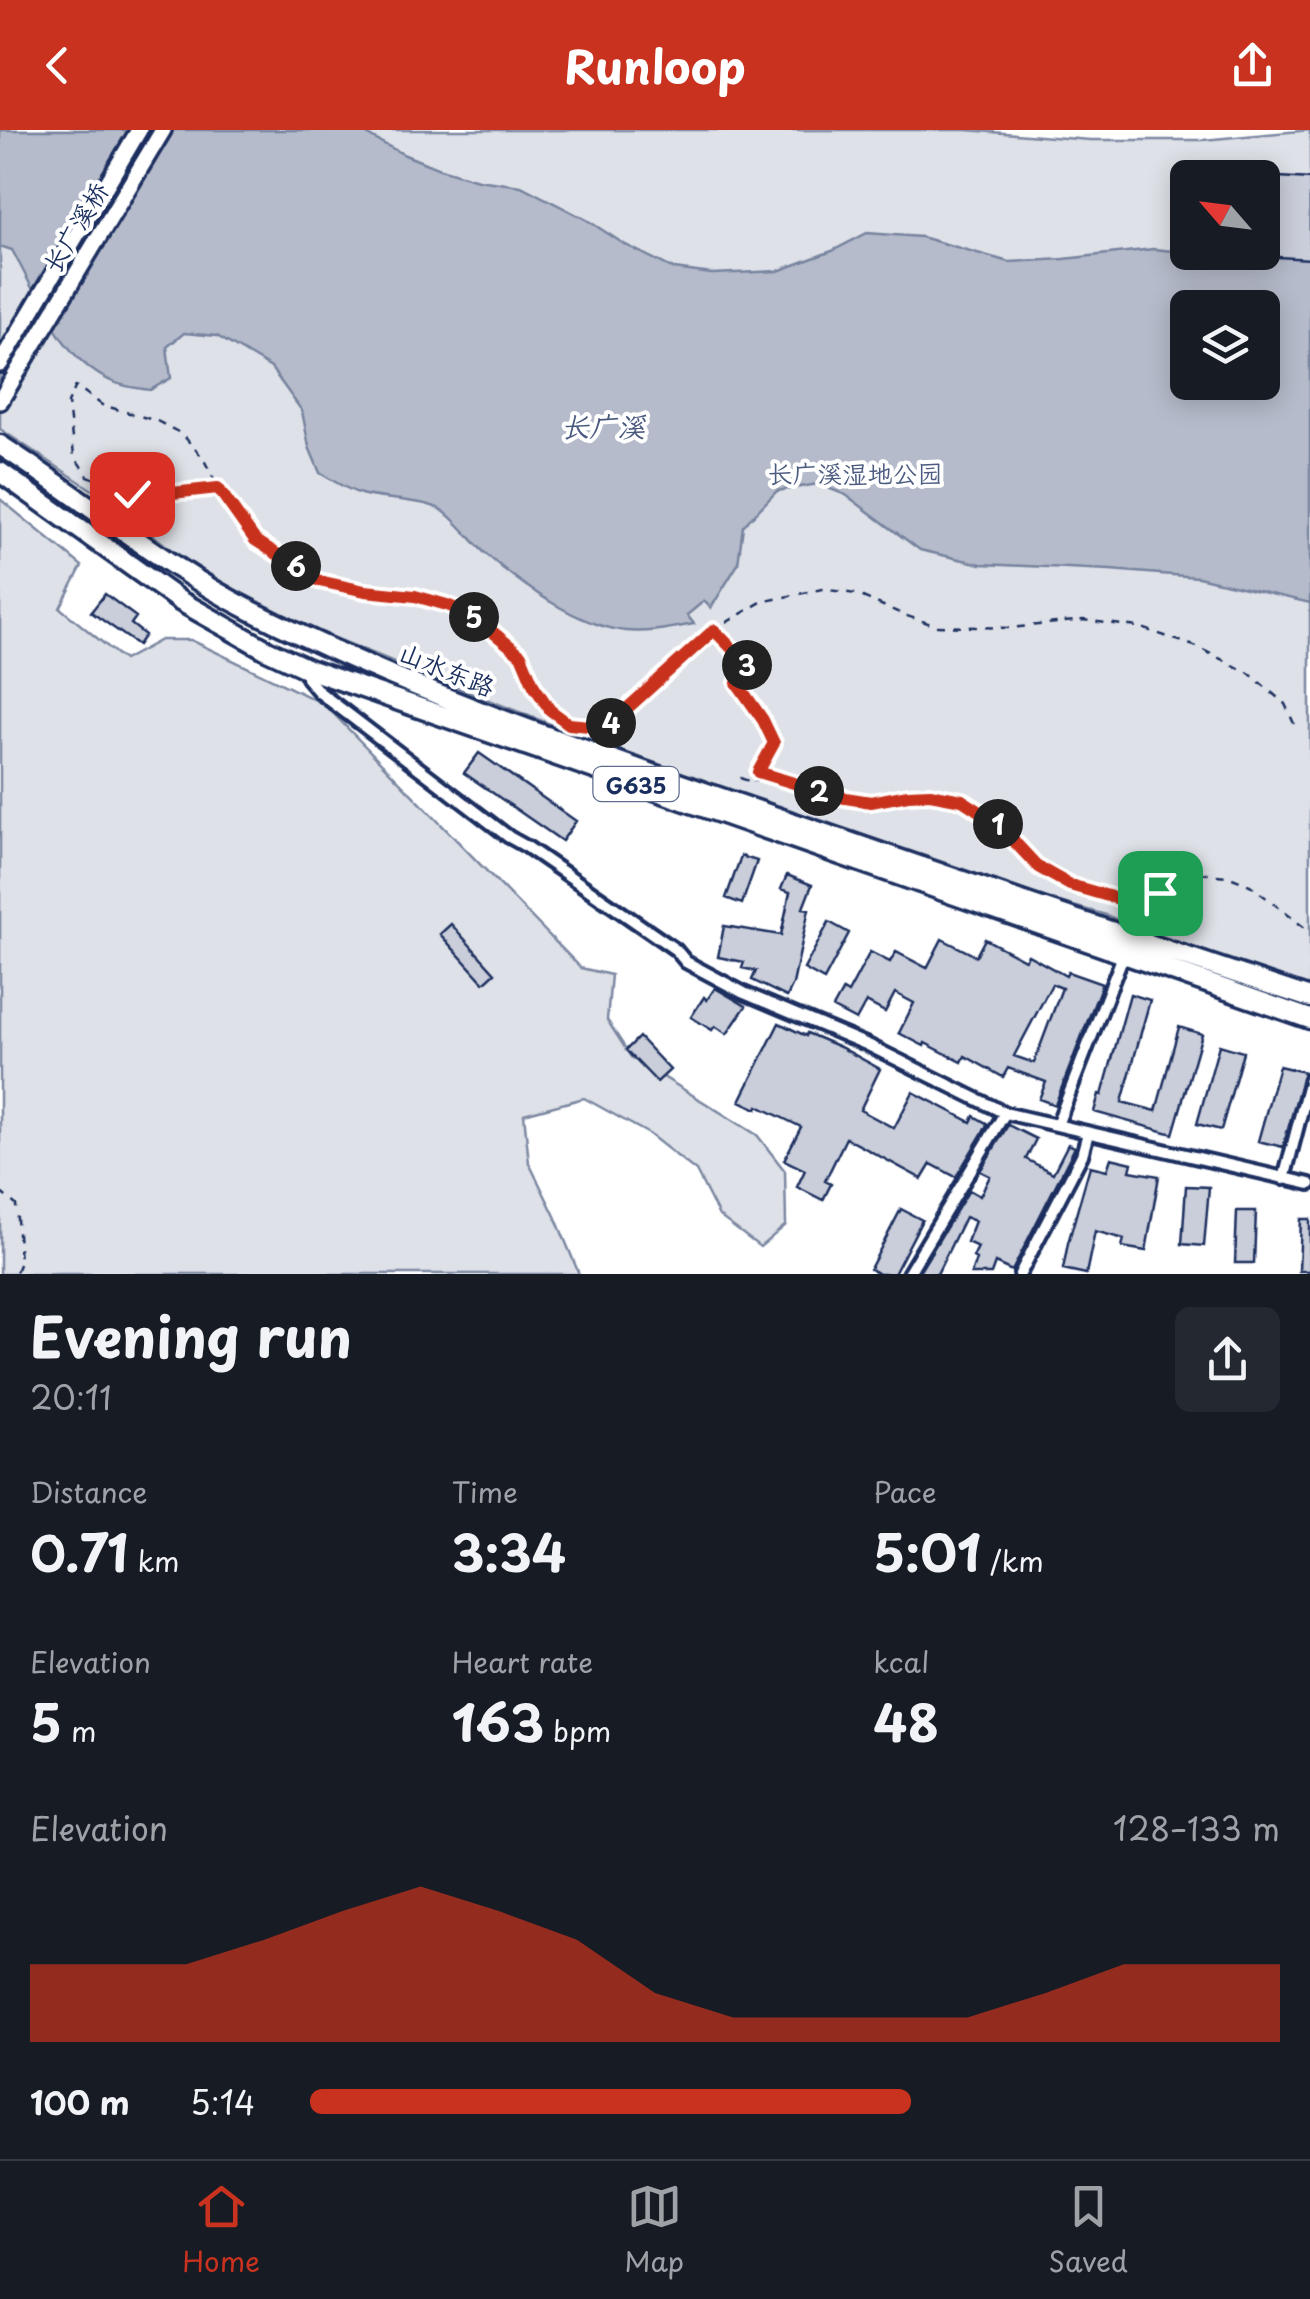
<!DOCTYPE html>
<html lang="en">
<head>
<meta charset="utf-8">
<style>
  :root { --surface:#171b24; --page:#242831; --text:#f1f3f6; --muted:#9ea1a6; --line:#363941; --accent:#c8321e }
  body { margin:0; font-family:"Playpen Sans","LXGW WenKai TC",sans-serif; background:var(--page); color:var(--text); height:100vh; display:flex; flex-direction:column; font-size:38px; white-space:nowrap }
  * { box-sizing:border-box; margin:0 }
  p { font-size:32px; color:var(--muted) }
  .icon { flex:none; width:55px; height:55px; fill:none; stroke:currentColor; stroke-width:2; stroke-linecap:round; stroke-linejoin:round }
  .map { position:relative; height:1144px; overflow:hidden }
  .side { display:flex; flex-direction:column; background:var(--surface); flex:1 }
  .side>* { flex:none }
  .needle { width:65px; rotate:298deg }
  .tools { position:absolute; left:1170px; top:30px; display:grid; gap:20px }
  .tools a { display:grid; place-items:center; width:110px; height:110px; border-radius:15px; background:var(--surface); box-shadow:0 5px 25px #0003; font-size:50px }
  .pin { position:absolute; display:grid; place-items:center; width:85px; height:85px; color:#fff; margin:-42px; border-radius:20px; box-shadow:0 5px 15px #0006 }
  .km { position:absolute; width:50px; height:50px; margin:-25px; border-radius:50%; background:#222; color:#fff; font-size:28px; line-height:50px; text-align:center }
  .round { display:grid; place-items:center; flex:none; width:105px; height:105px; border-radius:15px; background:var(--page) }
  .headline { display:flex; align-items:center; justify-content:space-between; height:170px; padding:0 30px }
  h1 { font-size:55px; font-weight:700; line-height:75px }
  .figures { display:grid; grid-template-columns:repeat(3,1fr); gap:15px; height:170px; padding:10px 30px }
  .figures div { display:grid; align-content:center }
  .figures b { font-size:50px; font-weight:700 }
  .figures small { font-size:28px; font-weight:400 }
  .figures p { font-size:28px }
  .chart { height:280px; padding:20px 30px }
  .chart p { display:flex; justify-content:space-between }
  .chart svg { width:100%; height:180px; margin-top:10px; fill:var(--accent); opacity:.7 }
  ul { padding:0 30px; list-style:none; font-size:32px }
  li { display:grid; grid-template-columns:160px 120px 1fr; align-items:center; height:75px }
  li i { height:25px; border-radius:12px; background:var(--accent) }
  header { display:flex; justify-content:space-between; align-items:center; height:130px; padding:0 30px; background:var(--accent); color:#fff; font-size:45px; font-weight:700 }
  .tabs { display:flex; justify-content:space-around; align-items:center; height:140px; border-top:2px solid var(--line); background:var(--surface); font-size:28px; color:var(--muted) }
  .tabs a { display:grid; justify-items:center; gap:5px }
  .tabs .current { color:var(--accent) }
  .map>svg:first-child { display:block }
  .green { fill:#dee1e7; stroke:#7c88a2; stroke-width:2.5; fill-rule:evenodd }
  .water { fill:#b5bbca; stroke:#77839f; stroke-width:2.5; fill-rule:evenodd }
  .building { fill:#caceda; stroke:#1b2f5e; stroke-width:2.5; fill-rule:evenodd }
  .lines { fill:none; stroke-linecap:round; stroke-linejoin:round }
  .minor-casing { stroke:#1b2f5e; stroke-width:18 }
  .primary-casing { stroke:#1b2f5e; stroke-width:22 }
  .trunk-casing { stroke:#1b2f5e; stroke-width:25 }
  .path { stroke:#1b2f5e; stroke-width:2.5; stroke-dasharray:8 8; stroke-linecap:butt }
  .minor { stroke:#fff; stroke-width:10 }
  .primary { stroke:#fff; stroke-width:15 }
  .trunk { stroke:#fff; stroke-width:18 }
  .route-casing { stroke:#fff; stroke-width:20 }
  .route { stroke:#c8321e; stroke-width:12 }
  .labels { text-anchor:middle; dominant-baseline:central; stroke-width:8; stroke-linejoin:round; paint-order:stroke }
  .shield { fill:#fff; stroke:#5f6d8e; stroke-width:2.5 }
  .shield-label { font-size:22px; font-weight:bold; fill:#1b2f5e }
  .street-label { font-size:25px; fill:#1b2f5e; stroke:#fff }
  .park-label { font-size:25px; fill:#4c5c80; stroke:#fff }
  .water-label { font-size:28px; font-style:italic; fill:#49597e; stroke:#fff }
</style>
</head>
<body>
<header><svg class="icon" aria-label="back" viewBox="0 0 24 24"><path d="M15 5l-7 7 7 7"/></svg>Runloop<svg class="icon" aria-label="share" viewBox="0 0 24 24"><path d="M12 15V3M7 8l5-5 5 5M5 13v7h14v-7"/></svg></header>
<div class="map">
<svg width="1310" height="1144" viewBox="0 0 1310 1144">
  <rect width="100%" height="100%" fill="#fff"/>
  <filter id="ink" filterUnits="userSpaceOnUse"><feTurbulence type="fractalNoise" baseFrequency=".01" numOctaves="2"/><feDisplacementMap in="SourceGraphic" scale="20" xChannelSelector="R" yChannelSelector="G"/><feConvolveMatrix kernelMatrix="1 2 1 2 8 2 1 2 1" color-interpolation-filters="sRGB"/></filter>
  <g filter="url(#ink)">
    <path class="green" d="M0 0H966L1090 10H1203L1310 0V859L1143 801 1106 785 1030 764 666 639 491 571 290 490 222 453 169 418 121 379 0 299ZM1188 48H1262V122H1188ZM1188 178H1262V252H1188Z
      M0 369 82 436 60 478 124 530 161 510H191L324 574 581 838 611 845 607 890 631 927 757 1005 785 1041 786 1095 760 1117 719 1086 696 1041 649 1004 584 968 524 984 529 1033 555 1086 579 1144H0Z"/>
    <path class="water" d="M0 0H362L371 7 405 25 440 39 478 50 521 56 587 90 624 114 674 139 712 144 778 141 832 121 867 103 921 107 1009 132 1064 129 1153 119 1214 125 1221 122H1262L1310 95V473L1198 447 1110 440 981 434 920 420 846 365 818 354 777 361 743 396 738 434 711 478 704 471 687 485 694 494C672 498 649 503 626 501 578 496 521 455 486 424 474 413 454 388 443 381 426 369 381 370 361 364 347 360 332 350 320 343L309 317 302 281 271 238 217 206 184 203 167 217 171 248 150 260C137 258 123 257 111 251 60 228 38 166 12 120L0 116ZM1188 178H1262V252H1188Z"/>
    <path class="building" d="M1263 46 1310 49V129L1262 126Z
      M105 464 136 487 131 494 145 505 138 515 91 482Z
      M479 623 576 691 562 711 464 643Z
      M741 726 757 731 742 774 726 768Z
      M787 745 812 755 803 778 809 779 793 854 787 867 752 850 756 841 742 838 744 832 718 827 724 796 781 805 790 762 781 759Z
      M829 792 849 803 824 850 804 839Z
      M451 794 495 843 484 853 440 804Z
      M942 809 976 826 985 809 1025 830 1028 825 1066 846 1068 842 1102 854 1055 975 1039 969 1046 952 1008 938 1003 947 965 926 962 932 925 913 924 916 899 903 914 873 895 863 885 882 866 872 856 890 833 878 843 860 848 863 870 822 890 832 896 822 927 838ZM1052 854 1062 858 1034 933 1014 926Z
      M715 858 746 876 727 904 715 896 712 900 691 887 704 867 707 870Z
      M1130 864 1150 870 1122 972 1156 981 1179 897 1202 904 1173 1004 1094 982 1099 964 1102 965Z
      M779 893 806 906 807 903 840 917 880 939 860 980 894 998 913 962 971 992 974 986 988 994 956 1047 931 1034 922 1049 846 1008 825 1051 831 1054 823 1070 797 1057 805 1040 784 1030 801 997 758 976 757 979 740 971Z
      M639 907 670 940 657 952 626 920Z
      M1219 915 1243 922 1221 1000 1197 994Z
      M1279 936 1304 942 1283 1017 1258 1011Z
      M1008 995 1036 1009 1026 1029 1053 1043 1068 1014 1075 1017 1012 1141 995 1133 991 1144H971L976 1129 973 1127 978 1117 967 1112 975 1091 965 1087 937 1144H918L969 1060 980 1066 990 1046 980 1041Z
      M1111 1028 1132 1033 1130 1041 1159 1046 1146 1121 1122 1117 1124 1109 1095 1101 1086 1144 1063 1139 1068 1113 1090 1036 1107 1040Z
      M1186 1056 1209 1057 1204 1116 1182 1114Z
      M901 1079 922 1090 894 1144H879L870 1139Z
      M1237 1081H1256L1254 1133H1235Z
      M1301 1089H1310V1141H1299Z"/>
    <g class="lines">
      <g class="minor-casing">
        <path id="minor" d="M308 539 307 548 319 562 509 707 527 717 676 820 686 832 744 863 868 915 1005 983 1310 1054
          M1057 995 1124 823
          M1284 1049 1310 949
          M908 1144 1005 983
          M1020 1144 1082 1025 1088 1003"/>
      </g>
      <g class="primary-casing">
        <path id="primary" d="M0 234 139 0
          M0 271 163 0"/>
      </g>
      <g class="trunk-casing">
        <path id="trunk" d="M0 315C84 369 163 436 252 481 405 559 569 615 730 671 923 738 1116 804 1310 868
          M0 342 180 471 267 520 308 539 1310 889"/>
      </g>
      <path class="path" d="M218 357 154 365 131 364 88 346 74 326 68 273 76 256 102 275 157 291 182 304 203 328 218 357 255 410 319 451 365 461 415 466 447 475 472 485 521 525 534 556 550 580 569 594 589 596 611 593 714 500 761 472 822 459 856 464 904 485 937 496 1011 498 1083 490 1139 497 1197 517 1249 543 1285 574 1296 598
        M716 501 747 535 737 553 763 590 774 613 758 642 839 667 871 672 908 665 930 664 961 670 996 692 1038 737 1070 755 1115 767 1161 763 1198 743 1227 746 1250 755 1310 802
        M740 648 754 653 758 642
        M0 1062 16 1075 20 1132 15 1144"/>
      <use href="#minor" class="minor"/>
      <use href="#primary" class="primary"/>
      <use href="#trunk" class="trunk"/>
    </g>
  </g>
  <g class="lines" filter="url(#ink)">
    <g class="route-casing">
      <path id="route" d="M132 364 154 365 218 358 255 410 319 451 365 461 415 466 447 475 472 485 521 525 534 556 550 580 569 594 589 596 611 593 714 500 747 534 737 553 763 590 774 613 758 642 839 667 871 672 908 665 930 664 962 670 996 692 1038 737 1070 755 1115 768 1160 763"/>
    </g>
    <use href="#route" class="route"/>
  </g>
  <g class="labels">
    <rect class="shield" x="593.5" y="637" width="85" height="34" rx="8"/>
    <g class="shield-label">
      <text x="636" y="654">G635</text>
    </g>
    <g class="street-label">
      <text transform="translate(75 97) rotate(-59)">长广溪桥</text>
      <text transform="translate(447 539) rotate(22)">山水东路</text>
    </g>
    <g class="park-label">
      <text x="855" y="343">长广溪湿地公园</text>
    </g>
    <g class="water-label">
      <text x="603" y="295">长广溪</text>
    </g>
  </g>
</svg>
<div class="tools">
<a><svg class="needle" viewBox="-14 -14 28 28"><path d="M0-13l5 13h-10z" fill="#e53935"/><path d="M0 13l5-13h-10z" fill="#9ea1a6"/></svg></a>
<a><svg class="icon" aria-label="layers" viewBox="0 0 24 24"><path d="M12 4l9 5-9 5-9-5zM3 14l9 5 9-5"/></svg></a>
</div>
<div class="pin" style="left:1160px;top:763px;background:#1e9e55"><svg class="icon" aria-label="arrive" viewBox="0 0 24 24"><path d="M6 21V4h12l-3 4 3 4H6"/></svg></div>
<div class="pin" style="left:132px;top:364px;background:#d93025"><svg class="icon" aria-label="check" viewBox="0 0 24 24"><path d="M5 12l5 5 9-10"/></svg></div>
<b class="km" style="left:998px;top:694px">1</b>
<b class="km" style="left:819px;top:661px">2</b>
<b class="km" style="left:747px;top:535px">3</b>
<b class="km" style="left:611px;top:593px">4</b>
<b class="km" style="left:474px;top:487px">5</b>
<b class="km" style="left:296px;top:436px">6</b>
</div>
<section class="side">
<div class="headline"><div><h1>Evening run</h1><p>20:11</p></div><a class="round"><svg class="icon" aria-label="share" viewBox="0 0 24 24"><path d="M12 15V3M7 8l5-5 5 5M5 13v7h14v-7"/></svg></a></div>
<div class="figures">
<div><p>Distance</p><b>0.71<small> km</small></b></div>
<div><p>Time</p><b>3:34</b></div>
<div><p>Pace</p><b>5:01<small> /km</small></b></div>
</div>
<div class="figures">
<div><p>Elevation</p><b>5<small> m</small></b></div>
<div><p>Heart rate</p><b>163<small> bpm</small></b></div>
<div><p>kcal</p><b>48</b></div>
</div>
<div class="chart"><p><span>Elevation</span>128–133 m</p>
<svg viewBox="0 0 160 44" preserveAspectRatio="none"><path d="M0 44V25L10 25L20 25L30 19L40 12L50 6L60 12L70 19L80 32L90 38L100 38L110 38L120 38L130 32L140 25L150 25L160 25V44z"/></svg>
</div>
<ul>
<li><b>100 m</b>5:14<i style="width:62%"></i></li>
</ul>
</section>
<nav class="tabs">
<a class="current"><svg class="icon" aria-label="home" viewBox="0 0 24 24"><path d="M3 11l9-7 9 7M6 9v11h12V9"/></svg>Home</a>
<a><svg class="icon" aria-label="map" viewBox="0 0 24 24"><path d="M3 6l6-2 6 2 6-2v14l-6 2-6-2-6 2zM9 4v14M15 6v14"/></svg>Map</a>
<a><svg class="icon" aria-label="saved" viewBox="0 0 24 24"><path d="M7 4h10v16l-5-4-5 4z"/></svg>Saved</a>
</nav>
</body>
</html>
